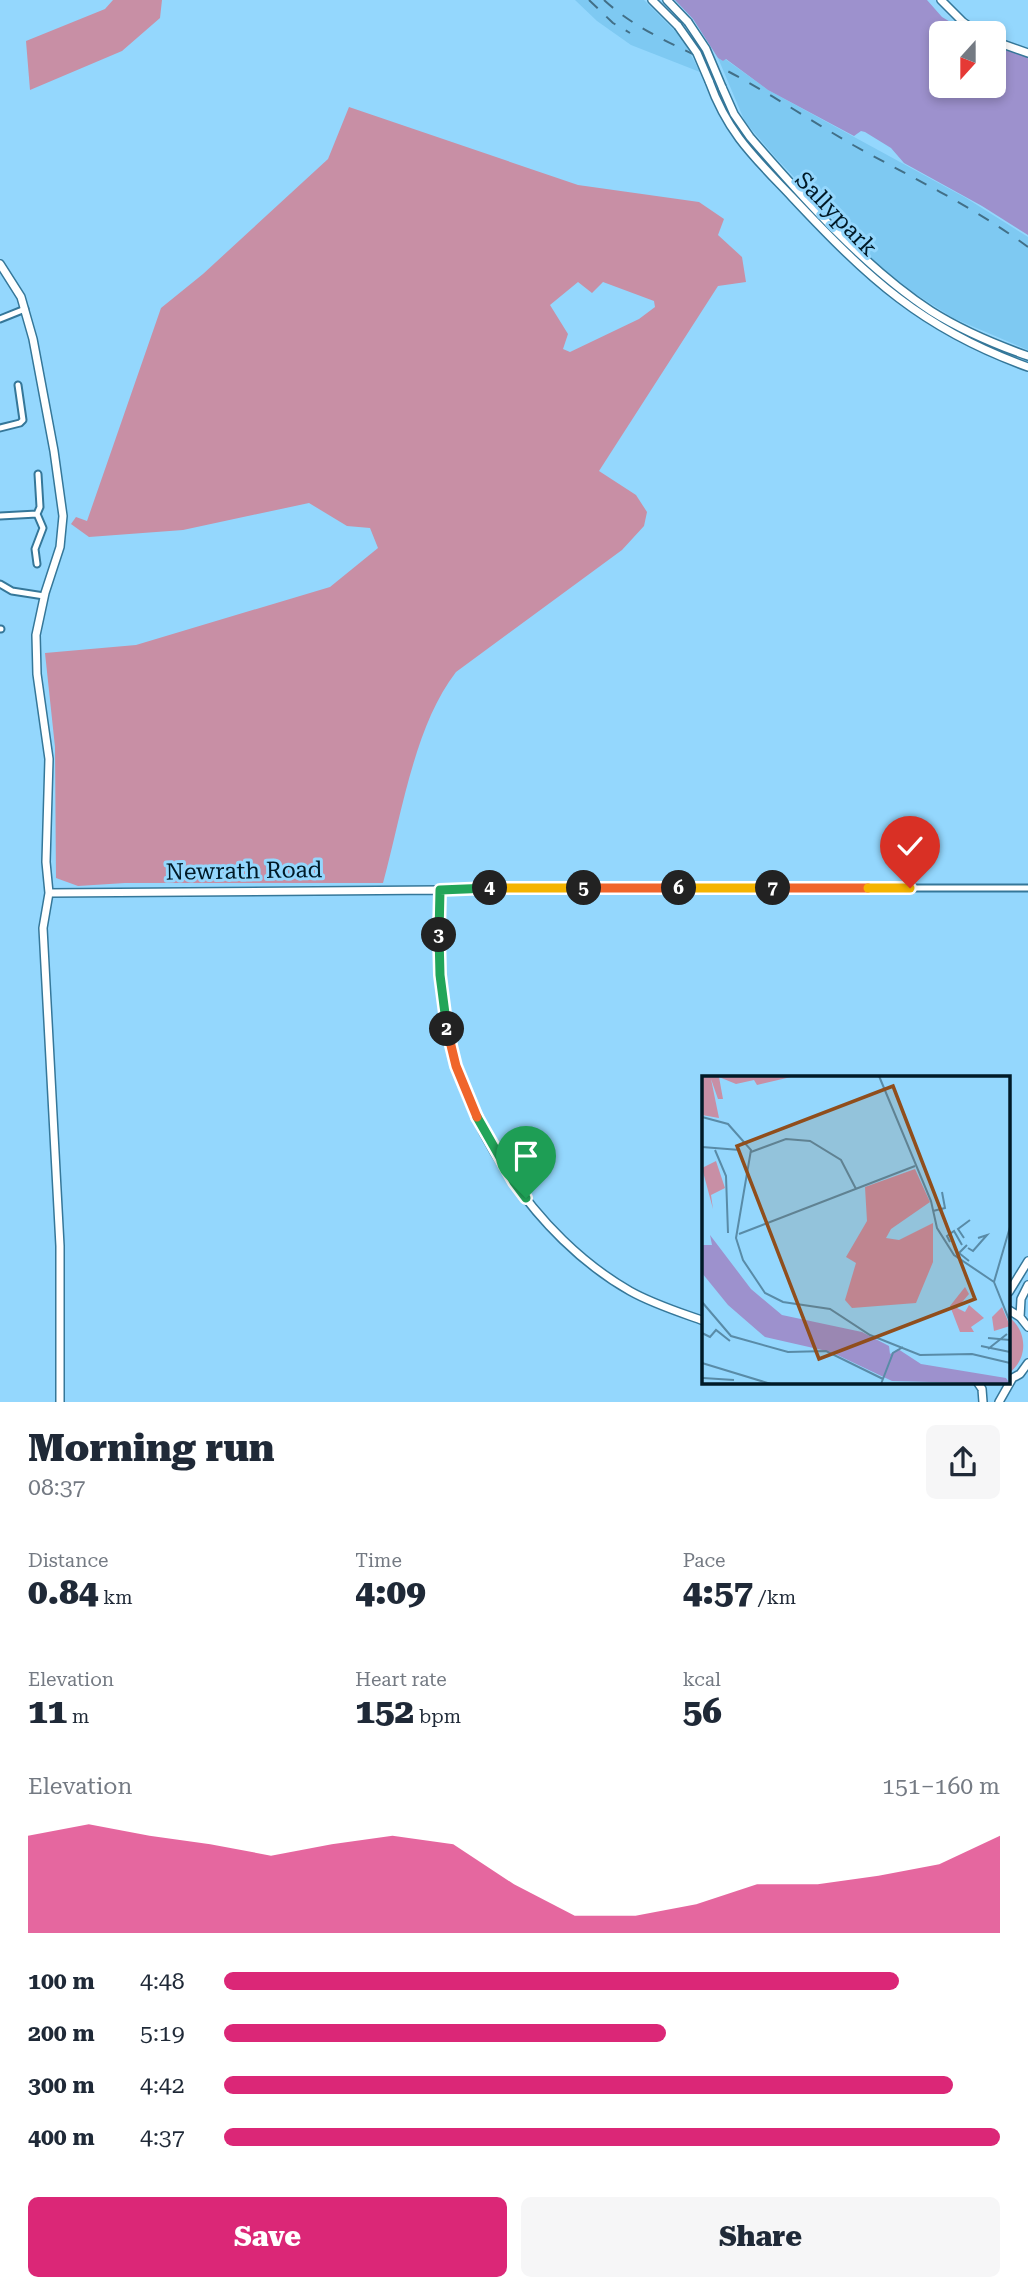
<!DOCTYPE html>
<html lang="en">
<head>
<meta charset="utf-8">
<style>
  :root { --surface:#fff; --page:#f6f6f7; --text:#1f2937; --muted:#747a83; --accent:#db2777 }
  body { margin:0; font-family:"Roboto Serif",serif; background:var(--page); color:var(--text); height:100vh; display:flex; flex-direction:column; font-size:26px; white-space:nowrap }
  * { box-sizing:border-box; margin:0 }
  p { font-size:23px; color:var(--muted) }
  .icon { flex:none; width:38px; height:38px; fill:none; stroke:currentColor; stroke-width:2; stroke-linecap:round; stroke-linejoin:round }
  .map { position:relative; height:1402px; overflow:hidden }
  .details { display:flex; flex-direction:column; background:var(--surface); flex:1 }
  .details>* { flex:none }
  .needle { width:46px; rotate:201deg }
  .tools { position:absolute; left:929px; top:21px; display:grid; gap:14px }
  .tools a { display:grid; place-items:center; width:77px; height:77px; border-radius:10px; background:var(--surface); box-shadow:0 4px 10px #0003; font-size:35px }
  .pin { position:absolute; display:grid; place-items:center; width:60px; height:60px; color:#fff; margin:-72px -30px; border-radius:50% 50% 50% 0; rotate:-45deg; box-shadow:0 0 7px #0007 }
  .pin .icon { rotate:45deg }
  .km { position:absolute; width:35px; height:35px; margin:-18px; border-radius:50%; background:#222; color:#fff; font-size:19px; line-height:35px; text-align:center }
  .round { display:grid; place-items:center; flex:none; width:74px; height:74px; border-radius:10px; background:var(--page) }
  .overview { display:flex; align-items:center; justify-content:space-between; height:119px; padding:0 28px }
  h1 { font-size:38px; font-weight:800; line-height:52px }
  .figures { display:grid; grid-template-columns:repeat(3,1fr); gap:10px; height:119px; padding:7px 28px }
  .figures div { display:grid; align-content:center }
  .figures b { font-size:35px; font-weight:800 }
  .figures small { font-size:19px; font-weight:400 }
  .figures p { font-size:19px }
  .chart { height:196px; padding:14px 28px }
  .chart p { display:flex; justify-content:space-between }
  .chart svg { width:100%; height:126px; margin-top:7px; fill:var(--accent); opacity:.7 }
  .cta { display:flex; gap:14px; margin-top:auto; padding:14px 28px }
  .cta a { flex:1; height:80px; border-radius:10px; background:var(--accent); color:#fff; font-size:28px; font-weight:800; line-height:80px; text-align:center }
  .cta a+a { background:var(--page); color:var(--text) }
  ul { padding:0 28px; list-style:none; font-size:23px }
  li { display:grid; grid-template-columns:112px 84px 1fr; align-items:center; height:52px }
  li i { height:18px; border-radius:9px; background:var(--accent) }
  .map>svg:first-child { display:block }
  .built { fill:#7ec9f2 }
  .green { fill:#c88fa5; fill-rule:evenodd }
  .water { fill:#9d91cd }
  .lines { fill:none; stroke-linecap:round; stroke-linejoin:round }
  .street-casing { stroke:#357799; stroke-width:9 }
  .secondary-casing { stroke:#357799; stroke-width:10 }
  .street { stroke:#fff; stroke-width:5 }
  .secondary { stroke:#fff; stroke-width:7 }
  .rail { stroke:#426f87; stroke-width:2; stroke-dasharray:12 12; stroke-linecap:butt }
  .secondary-bridge-casing { stroke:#357799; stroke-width:10; stroke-linecap:butt }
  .secondary-bridge { stroke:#fff; stroke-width:7 }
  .split-1-casing { stroke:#fff; stroke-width:14 }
  .split-2-casing { stroke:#fff; stroke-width:14 }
  .split-3-casing { stroke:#fff; stroke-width:14 }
  .split-4-casing { stroke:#fff; stroke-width:14 }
  .split-5-casing { stroke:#fff; stroke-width:14 }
  .split-6-casing { stroke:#fff; stroke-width:14 }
  .split-7-casing { stroke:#fff; stroke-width:14 }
  .split-8-casing { stroke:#fff; stroke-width:14 }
  .split-9-casing { stroke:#fff; stroke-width:14 }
  .split-1 { stroke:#22a559; stroke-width:9 }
  .split-2 { stroke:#f0652b; stroke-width:9 }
  .split-3 { stroke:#22a559; stroke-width:9 }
  .split-4 { stroke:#22a559; stroke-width:9 }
  .split-5 { stroke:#f5b400; stroke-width:9 }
  .split-6 { stroke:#f0652b; stroke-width:9 }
  .split-7 { stroke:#f5b400; stroke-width:9 }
  .split-8 { stroke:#f0652b; stroke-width:9 }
  .split-9 { stroke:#f5b400; stroke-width:9 }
  .labels { text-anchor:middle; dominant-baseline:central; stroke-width:6; stroke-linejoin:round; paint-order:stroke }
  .street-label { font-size:23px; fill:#001a27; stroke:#94d7fd }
  .inset-road { fill:none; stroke:#598ba7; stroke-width:2 }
  .view { fill:#904e1c; fill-opacity:0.15; stroke:#904e1c; stroke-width:3.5 }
  .inset-edge { fill:none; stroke:#001a27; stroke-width:3.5 }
</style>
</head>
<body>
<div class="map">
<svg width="1028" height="1402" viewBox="0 0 1028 1402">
  <rect width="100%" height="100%" fill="#94d7fd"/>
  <path class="built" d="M575 0H644L682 38 700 72 631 45 597 21Z
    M718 58 723 61 725 59 768 90 966 198 1028 237V350L953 318 914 293 877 264 776 158 745 122Z"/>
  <path class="green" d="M113 0H162L160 18 122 51 30 90 26 41 105 9Z
    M349 107 578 185 699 202 724 219 718 235 742 257 746 282 718 286 599 471 636 495 647 512 644 526 622 550 456 672C414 726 401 818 383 883H125L78 886 56 878 55 747 45 653 136 645 330 587 378 548 370 528 347 526 309 503 183 530 89 537 71 524 76 517 87 521 161 308 203 274 328 159ZM578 282 592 293 603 282 654 301 655 307 639 319 570 352 563 349 568 334 550 305Z
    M1009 1317C1028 1332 1028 1359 1009 1373Z"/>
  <path class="water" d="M675 0H927L942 17 969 33H942V86H994V48L1028 55V235L982 206 904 163 891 148 865 132 861 131 854 136 768 90 726 59 723 61 718 58 693 19Z"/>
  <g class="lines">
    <g class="street-casing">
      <path id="street" d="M0 319 25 309
        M0 428 20 423 23 420 18 385
        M0 516 37 514
        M37 564 35 549 43 528 37 514 40 507 38 474
        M0 584 12 591 44 596
        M0 629H1
        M440 890 453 888H1028"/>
    </g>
    <g class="secondary-casing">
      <path id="secondary" d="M652 0 678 26
        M667 0 688 22
        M941 0 963 22 979 33
        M994 41 1028 53
        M709 81C728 134 755 158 792 197 868 278 922 329 1028 367
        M722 87 734 114 750 137C802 197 864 267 931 311 961 330 994 344 1028 356
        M0 264 21 297 33 339 54 451 63 516 60 547 45 593 36 635 37 674 49 759 46 862 49 893 43 928 60 1246V1402
        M49 893 440 890C441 931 439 971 444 1012 458 1120 535 1237 630 1291 653 1304 679 1312 704 1321
        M1009 1292 1028 1261
        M1009 1310 1020 1317 1028 1327
        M1020 1317 1021 1299 1028 1285
        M1009 1380 1020 1374 1028 1363
        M978 1383 982 1389 983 1402
        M999 1402 1012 1379"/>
    </g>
    <use href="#street" class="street"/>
    <use href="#secondary" class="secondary"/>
    <path class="rail" d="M589 0 613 23 630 33
      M604 0C642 35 689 50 733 74 774 96 813 122 853 145 914 179 971 205 1028 247"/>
    <g class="secondary-bridge-casing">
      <path id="secondary-bridge" d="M688 22 706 49 722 87
        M678 26 697 53 709 81"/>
    </g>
    <use href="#secondary-bridge" class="secondary-bridge"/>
  </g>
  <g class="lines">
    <g class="split-1-casing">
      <path id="split-1" d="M477 1117 514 1182 526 1198"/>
    </g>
    <g class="split-2-casing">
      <path id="split-2" d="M447 1029 456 1066 477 1117"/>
    </g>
    <g class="split-3-casing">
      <path id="split-3" d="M439 935 440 975 447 1029"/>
    </g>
    <g class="split-4-casing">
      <path id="split-4" d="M439 935 440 890 490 888"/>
    </g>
    <g class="split-5-casing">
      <path id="split-5" d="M490 888H584"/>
    </g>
    <g class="split-6-casing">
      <path id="split-6" d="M584 888H679"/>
    </g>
    <g class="split-7-casing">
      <path id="split-7" d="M679 888H773"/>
    </g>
    <g class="split-8-casing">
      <path id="split-8" d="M773 888H868"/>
    </g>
    <g class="split-9-casing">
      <path id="split-9" d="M868 888H910"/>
    </g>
    <use href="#split-1" class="split-1"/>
    <use href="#split-2" class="split-2"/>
    <use href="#split-3" class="split-3"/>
    <use href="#split-4" class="split-4"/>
    <use href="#split-5" class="split-5"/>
    <use href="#split-6" class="split-6"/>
    <use href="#split-7" class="split-7"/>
    <use href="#split-8" class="split-8"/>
    <use href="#split-9" class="split-9"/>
  </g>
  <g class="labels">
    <g class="street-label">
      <text transform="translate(836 214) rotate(46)">Sallypark</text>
      <text transform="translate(244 871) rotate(-1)">Newrath Road</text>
    </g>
  </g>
  <g transform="translate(702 1076)">
    <rect width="308" height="308" fill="#94d7fd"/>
    <path d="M0 0H85L89 1 55 9 52 4 34 8 17 1 21 23H16L9 3 17 42 0 39ZM14 85 23 112 9 119 11 133 0 92ZM213 93 228 126 189 153 184 162 197 164 231 147V186L214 227 150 232 143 224 154 187 144 181 165 145 163 111ZM263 211 267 218 255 232 263 236 267 229 282 242 269 251 272 256H258L248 230ZM300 231 308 250 292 255 290 241Z" fill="#c88fa5"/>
    <path d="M8 159 49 213 80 239 160 256 187 270 188 278 196 273 219 288 304 302 308 308 190 305 129 276 63 261 26 229 0 197V169H10Z" fill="#9d91cd"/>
    <path class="inset-road" d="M177 0 229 125 235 152 252 179 292 206M0 41 26 48 49 74 34 162 41 184 63 217 81 226 128 233 168 259 218 279 270 278 308 287M0 71 38 74M13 74 24 100 26 157M49 76 84 63 108 65 139 84 154 113M231 135 243 132 240 116M308 151 292 206 308 246M37 158 213 90M262 162 256 153 268 144M248 166 245 160 252 155 260 169M265 169 257 177 267 185M266 172 271 175 285 159 276 162M0 226 29 260 86 276 124 275 181 303M0 257 8 261 14 254 28 265M286 262 308 264M279 270 308 276M286 273 305 258M0 287 69 308M1 302 32 304M179 308 191 277 201 271"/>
    <path class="view" d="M191 10 273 223 117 283 35 70Z"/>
    <rect width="308" height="308" class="inset-edge"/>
  </g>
</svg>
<div class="tools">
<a><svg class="needle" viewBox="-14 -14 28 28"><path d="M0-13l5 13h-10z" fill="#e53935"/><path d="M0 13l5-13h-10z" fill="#747a83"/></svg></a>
</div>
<div class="pin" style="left:526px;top:1198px;background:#1e9e55"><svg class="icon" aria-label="arrive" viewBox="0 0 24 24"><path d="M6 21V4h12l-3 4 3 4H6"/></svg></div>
<div class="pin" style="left:910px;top:888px;background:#d93025"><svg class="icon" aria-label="check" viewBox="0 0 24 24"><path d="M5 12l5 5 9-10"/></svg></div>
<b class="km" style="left:447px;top:1029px">2</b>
<b class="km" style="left:439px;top:935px">3</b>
<b class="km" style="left:490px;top:888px">4</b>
<b class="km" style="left:584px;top:888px">5</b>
<b class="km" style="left:679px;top:888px">6</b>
<b class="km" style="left:773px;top:888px">7</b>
</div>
<section class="details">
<div class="overview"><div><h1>Morning run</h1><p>08:37</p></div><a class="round"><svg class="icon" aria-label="share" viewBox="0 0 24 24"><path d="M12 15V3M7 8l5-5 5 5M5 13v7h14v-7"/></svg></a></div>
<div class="figures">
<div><p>Distance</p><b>0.84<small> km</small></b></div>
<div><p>Time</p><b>4:09</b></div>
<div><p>Pace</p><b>4:57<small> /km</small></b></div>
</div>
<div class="figures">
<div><p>Elevation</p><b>11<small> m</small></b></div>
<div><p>Heart rate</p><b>152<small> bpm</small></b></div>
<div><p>kcal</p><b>56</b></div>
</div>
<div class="chart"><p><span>Elevation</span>151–160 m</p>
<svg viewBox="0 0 160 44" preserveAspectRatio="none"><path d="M0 44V10L10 6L20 10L30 13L40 17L50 13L60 10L70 13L80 27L90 38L100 38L110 34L120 27L130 27L140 24L150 20L160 10V44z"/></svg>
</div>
<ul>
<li><b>100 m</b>4:48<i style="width:87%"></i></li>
<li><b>200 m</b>5:19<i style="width:57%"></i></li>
<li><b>300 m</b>4:42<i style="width:94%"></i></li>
<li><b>400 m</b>4:37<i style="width:100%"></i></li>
</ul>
<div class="cta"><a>Save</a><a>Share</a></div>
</section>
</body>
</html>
